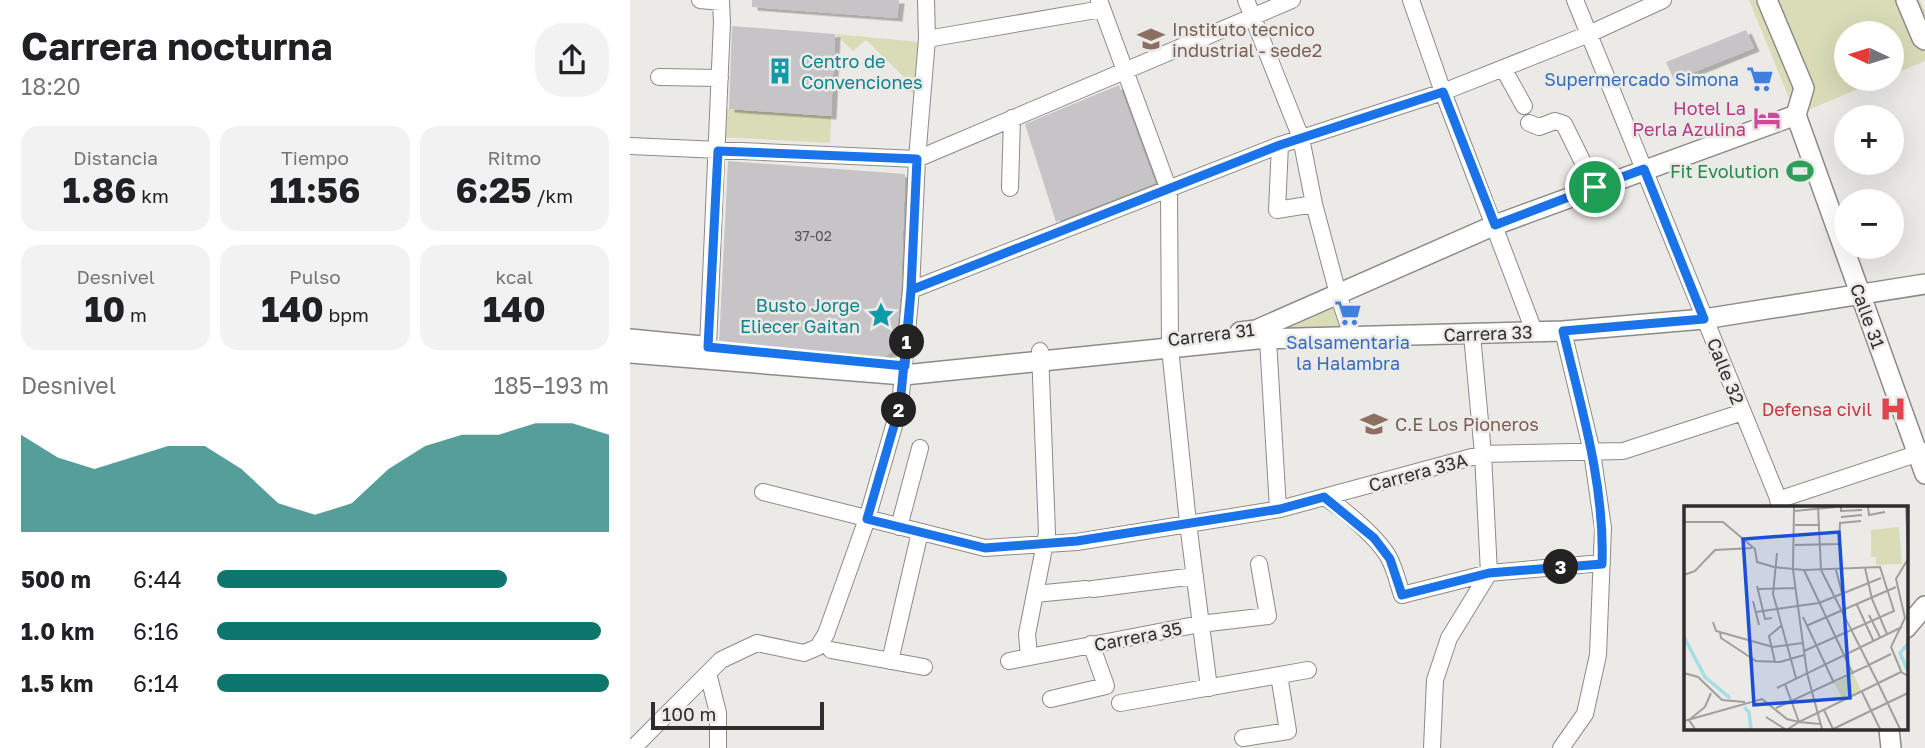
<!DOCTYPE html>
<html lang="es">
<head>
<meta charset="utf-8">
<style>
  :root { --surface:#fff; --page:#f2f2f2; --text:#202124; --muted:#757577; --accent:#0f766e }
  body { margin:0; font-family:"Golos Text",sans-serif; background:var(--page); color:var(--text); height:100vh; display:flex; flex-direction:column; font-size:26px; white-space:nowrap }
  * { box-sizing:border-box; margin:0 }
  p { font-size:23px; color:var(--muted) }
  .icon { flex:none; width:38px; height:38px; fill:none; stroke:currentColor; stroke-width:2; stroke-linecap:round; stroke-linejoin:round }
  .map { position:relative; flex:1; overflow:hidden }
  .sheet { display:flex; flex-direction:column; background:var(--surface); width:630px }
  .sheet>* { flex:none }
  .needle { width:46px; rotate:274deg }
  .controls { position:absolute; left:1204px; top:21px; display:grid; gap:14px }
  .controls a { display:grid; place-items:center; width:70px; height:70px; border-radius:50%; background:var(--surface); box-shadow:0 7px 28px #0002; font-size:35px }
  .scale { position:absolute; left:21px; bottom:18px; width:173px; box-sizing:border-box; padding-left:7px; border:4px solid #2f2e2d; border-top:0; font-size:19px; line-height:24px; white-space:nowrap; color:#2f2e2d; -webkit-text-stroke:5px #ebeae6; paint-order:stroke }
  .pin { position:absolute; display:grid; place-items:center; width:60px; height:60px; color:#fff; margin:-30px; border:4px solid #fff; border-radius:50%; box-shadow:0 2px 7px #0007 }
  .km { position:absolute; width:35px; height:35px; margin:-18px; border-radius:50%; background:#222; color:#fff; font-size:19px; line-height:35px; text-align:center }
  .round { display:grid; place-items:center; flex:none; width:74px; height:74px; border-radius:28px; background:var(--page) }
  .headline { display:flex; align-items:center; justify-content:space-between; height:119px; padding:0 21px }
  h1 { font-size:38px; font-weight:700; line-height:52px }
  .figures { display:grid; grid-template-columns:repeat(3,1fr); gap:10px; height:119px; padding:7px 21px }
  .figures div { display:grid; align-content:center; border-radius:18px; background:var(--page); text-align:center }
  .figures b { font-size:35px; font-weight:700 }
  .figures small { font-size:19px; font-weight:400 }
  .figures p { font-size:19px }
  .chart { height:196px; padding:14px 21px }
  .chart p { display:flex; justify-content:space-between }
  .chart svg { width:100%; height:126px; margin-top:7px; fill:var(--accent); opacity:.7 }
  ul { padding:0 21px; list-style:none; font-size:23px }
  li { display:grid; grid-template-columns:112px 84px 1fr; align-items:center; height:52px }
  li i { height:18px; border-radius:9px; background:var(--accent) }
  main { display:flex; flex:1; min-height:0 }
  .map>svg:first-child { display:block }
  .green { fill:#d9dcb7 }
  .building { fill:#c7c4c7; filter:url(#shadow) }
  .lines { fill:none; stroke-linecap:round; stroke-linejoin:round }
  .minor-casing { stroke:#8c8b88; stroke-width:18 }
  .major-casing { stroke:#8c8b88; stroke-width:22 }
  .minor { stroke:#fff; stroke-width:16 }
  .major { stroke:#fff; stroke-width:19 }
  .route-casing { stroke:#fff; stroke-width:14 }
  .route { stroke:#1a73e8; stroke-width:9 }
  .labels { text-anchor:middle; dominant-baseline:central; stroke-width:5; stroke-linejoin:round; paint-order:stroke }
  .number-label { font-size:14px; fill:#555454 }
  .education-label { font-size:18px; fill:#785e54; stroke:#ebeae6; text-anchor:start }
  .culture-label { font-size:18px; fill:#0d838f; stroke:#ebeae6; text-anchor:start }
  .shop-label { font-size:18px; fill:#366cbe; stroke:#ebeae6; text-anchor:end }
  .hotel-label { font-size:18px; fill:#b23c85; stroke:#ebeae6; text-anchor:end }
  .leisure-label { font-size:18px; fill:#27864d; stroke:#ebeae6; text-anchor:end }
  .street-label { font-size:18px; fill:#2f2e2d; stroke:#ebeae6 }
  .health-label { font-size:18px; fill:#be3a42; stroke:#ebeae6; text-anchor:end }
  .inset-river { fill:none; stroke:#a5dee4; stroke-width:3.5 }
  .inset-road { fill:none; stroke:#a09f9c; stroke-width:2 }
  .view { fill:#1d4ed8; fill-opacity:0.15; stroke:#1d4ed8; stroke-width:3.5 }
  .inset-edge { fill:none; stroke:#2f2e2d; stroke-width:3.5 }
</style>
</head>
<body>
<main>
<section class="sheet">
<div class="headline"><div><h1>Carrera nocturna</h1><p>18:20</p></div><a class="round"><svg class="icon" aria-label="share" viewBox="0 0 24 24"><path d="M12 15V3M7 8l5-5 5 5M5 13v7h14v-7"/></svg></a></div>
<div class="figures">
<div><p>Distancia</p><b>1.86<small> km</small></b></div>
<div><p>Tiempo</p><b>11:56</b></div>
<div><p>Ritmo</p><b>6:25<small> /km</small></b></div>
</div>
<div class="figures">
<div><p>Desnivel</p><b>10<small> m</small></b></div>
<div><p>Pulso</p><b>140<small> bpm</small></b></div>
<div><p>kcal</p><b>140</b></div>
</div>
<div class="chart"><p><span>Desnivel</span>185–193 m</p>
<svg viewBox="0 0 160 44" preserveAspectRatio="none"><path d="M0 44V10L10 18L20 22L30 18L40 14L50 14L60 22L70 34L80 38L90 34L100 22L110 14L120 10L130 10L140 6L150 6L160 10V44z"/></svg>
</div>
<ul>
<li><b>500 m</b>6:44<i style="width:74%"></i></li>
<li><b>1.0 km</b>6:16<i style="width:98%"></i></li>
<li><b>1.5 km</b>6:14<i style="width:100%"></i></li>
</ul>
</section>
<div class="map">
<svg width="1295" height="748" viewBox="0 0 1295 748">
  <defs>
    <filter id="shadow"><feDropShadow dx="5.5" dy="3.5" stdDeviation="0" flood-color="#0004"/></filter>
  </defs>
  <rect width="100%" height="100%" fill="#ebeae6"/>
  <path class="green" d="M1119 0H1290L1295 11V61L1262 75V33H1216V79H1252L1166 115Z
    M205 34 289 42 285 96 278 89 282 85 236 40 223 51Z
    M96 109 201 116 200 143 93 137Z
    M702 302 712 329 643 330Z"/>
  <path class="building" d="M122 0H269L267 18 122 7Z
    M102 26 205 34 201 116 99 109Z
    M1116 30 1124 48 1044 80 1036 62Z
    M489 85 525 183 426 222 395 124Z
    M98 161 275 174 271 289 265 348 255 357 89 344Z"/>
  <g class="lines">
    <g class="minor-casing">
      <path id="minor" d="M70 0 91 2 92 22 78 347
        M469 0 539 190 540 348 558 523 579 688
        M616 0 671 138 684 204 708 294 722 336
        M781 0 813 92 904 331
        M945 0 1152 508
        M297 39 472 9
        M873 68 894 106
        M29 77 90 78
        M899 123 909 127 925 121 934 124 965 187
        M650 145 647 210 684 204
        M0 146 287 159 662 0
        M380 188 382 118
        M281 290 650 145 813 92 959 34 1033 0
        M842 335 853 454 859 573
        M638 340 648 509
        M133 492 355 548 447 542 650 509 853 454 993 451 1113 412
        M694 497C713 508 749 539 759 558 765 569 768 583 772 595L859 573 972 563
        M1148 500 1295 451
        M269 527 290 448
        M463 589 565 576
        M405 594 456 589
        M201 650 294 667
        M399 657 397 634 417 533 410 351
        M260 661 290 532
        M379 661 570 624 638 616 629 564
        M78 673 88 713V748
        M421 699 476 686 461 644
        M490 703 678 670
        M613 738 658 731 649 675
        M3 748 91 660 127 643 174 653 188 647 196 634 237 519 270 405 281 290 287 159 297 39 296 0
        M802 748 805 680 819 638 859 573
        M931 748 955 714 968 655 973 528 962 452 933 331"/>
    </g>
    <g class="major-casing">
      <path id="major" d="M1137 0 1174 88 1166 115 1295 474
        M1276 0 1292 38 1295 40
        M610 332 626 330 865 225 1166 115
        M0 339 72 346
        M0 353 274 375 627 339 933 331 1074 319 1295 284
        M1276 628 1295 606
        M1259 729 1261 748"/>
    </g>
    <use href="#minor" class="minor"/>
    <use href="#major" class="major"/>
  </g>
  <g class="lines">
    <g class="route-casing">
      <path id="route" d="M965 187 865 225 813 92 650 145 281 290 275 366 78 347 88 151 287 159 281 290 270 405 237 519 355 548 447 541 650 509 694 497 744 538 760 559 772 595 859 573 972 564C975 485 951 407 933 331L1074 319 1014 169 965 187"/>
    </g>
    <use href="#route" class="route"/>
  </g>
  <defs>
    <g id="school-bare" transform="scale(2.1)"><path d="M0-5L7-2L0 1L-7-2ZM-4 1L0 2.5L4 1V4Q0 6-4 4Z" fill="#8d6e63" stroke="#ebeae6" stroke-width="2.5" paint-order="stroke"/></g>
    <g id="building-bare" transform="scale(2.1)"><path d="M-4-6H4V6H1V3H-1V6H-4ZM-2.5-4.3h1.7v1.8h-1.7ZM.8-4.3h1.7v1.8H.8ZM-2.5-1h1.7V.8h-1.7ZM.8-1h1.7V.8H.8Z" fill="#0f9aa8" stroke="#ebeae6" stroke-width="2.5" paint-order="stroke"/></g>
    <g id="supermarket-bare" transform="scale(2.1)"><path d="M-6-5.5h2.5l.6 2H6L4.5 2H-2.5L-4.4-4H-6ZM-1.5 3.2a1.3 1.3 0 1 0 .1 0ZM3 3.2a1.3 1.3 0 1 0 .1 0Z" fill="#3f7fe0" stroke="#ebeae6" stroke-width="2.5" paint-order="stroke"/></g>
    <g id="hotel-bare" transform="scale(2.1)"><path d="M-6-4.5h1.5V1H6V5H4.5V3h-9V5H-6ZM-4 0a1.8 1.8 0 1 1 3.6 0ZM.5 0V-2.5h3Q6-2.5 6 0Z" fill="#d1479c" stroke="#ebeae6" stroke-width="2.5" paint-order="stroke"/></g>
    <g id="stadium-bare" transform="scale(2.1)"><path d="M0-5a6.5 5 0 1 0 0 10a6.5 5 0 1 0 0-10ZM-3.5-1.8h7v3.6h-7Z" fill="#2e9e5b" stroke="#ebeae6" stroke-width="2.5" paint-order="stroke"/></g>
    <g id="sight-bare" transform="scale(2.1)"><path d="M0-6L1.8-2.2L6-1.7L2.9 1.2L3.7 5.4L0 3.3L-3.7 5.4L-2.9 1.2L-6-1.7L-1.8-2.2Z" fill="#0f9aa8" stroke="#ebeae6" stroke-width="2.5" paint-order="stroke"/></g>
    <g id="hospital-bare" transform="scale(2.1)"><path d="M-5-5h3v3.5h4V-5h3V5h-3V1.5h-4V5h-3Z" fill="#e0444e" stroke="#ebeae6" stroke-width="2.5" paint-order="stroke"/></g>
  </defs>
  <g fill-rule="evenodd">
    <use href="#school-bare" x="521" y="39"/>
    <use href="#building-bare" x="150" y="71"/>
    <use href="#supermarket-bare" x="1130" y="79"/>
    <use href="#hotel-bare" x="1137" y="118"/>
    <use href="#stadium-bare" x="1170" y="171"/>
    <use href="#supermarket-bare" x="718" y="313"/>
    <use href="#sight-bare" x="251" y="315"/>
    <use href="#hospital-bare" x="1263" y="409"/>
    <use href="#school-bare" x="744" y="424"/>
  </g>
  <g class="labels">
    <g class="number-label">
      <text x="183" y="235">37-02</text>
    </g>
    <g class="education-label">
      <text x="542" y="29">Instituto tecnico<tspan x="542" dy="21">industrial - sede2</tspan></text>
      <text x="765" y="424">C.E Los Pioneros</text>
    </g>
    <g class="culture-label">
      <text x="171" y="61">Centro de<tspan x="171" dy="21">Convenciones</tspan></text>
      <text x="230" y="305" text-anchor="end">Busto Jorge<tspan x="230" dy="21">Eliecer Gaitan</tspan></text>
    </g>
    <g class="shop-label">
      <text x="1109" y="79">Supermercado Simona</text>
      <text x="718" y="342" text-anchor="middle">Salsamentaria<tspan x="718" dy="21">la Halambra</tspan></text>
    </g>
    <g class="hotel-label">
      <text x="1116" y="108">Hotel La<tspan x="1116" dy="21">Perla Azulina</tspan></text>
    </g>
    <g class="leisure-label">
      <text x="1149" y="171">Fit Evolution</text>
    </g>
    <g class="street-label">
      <text transform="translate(1238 316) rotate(70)">Calle 31</text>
      <text transform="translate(858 333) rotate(-2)">Carrera 33</text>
      <text transform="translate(581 334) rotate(-7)">Carrera 31</text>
      <text transform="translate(1096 371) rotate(68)">Calle 32</text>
      <text transform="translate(788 472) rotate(-15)">Carrera 33A</text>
      <text transform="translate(508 636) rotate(-11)">Carrera 35</text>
    </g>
    <g class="health-label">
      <text x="1242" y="409">Defensa civil</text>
    </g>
  </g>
  <g transform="translate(1054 506)">
    <rect width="224" height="224" fill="#ebeae6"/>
    <path d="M215 21 218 58 192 59V51H187V24ZM169 168 178 186 160 195 150 177Z" fill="#d9dcb7"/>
    <path class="inset-river" d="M0 131 21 171 46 192M224 138 216 147 224 165M60 201 65 206 67 223"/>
    <path class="inset-road" d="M110 1 109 64 123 167 138 223M134 1 137 64 185 159 207 148M157 1V5L178 4M184 1 185 9 201 6M222 1 224 46M110 5 152 1M157 11 178 9M0 16H39L71 43 73 56 90 61 120 64 196 61 210 105 120 145M111 19H136M111 39 155 38 156 17 177 15M93 47 89 88 112 172M181 62 188 93 203 128M120 64 169 168M152 64 158 87M0 69 11 65 31 44 68 42M73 80 81 113 88 112M74 83 111 82M69 95 75 119M173 99 189 134M72 106 135 97 197 72M185 109 196 131M119 111 150 177M29 116 32 125 89 141M122 120 212 81M36 126 37 132 72 155 96 156 120 149M89 141 119 137M91 156 85 130 97 120M217 165 207 141 221 112 212 73 224 53M0 167 14 171 38 194 61 196M194 177 216 223M101 178 115 216M93 182 218 121M178 186 196 223M92 202 185 159 194 177M140 204 149 223M82 211 101 223M0 215 78 193 103 213 115 216 217 166 224 170M11 223 5 214 21 201 27 187M104 223 115 216 136 218M149 223 224 187"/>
    <path class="view" d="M155 26 166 192 70 199 59 33Z"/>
    <rect width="224" height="224" class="inset-edge"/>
  </g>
</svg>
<div class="controls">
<a><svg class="needle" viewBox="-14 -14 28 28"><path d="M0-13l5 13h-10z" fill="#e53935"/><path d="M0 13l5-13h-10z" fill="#757577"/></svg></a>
<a>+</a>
<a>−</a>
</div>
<div class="scale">100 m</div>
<div class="pin" style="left:965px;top:187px;background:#1e9e55"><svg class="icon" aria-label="arrive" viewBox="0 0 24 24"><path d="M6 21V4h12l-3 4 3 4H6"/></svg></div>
<b class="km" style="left:277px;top:342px">1</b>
<b class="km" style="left:269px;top:410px">2</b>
<b class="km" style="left:931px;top:567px">3</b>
</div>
</main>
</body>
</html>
